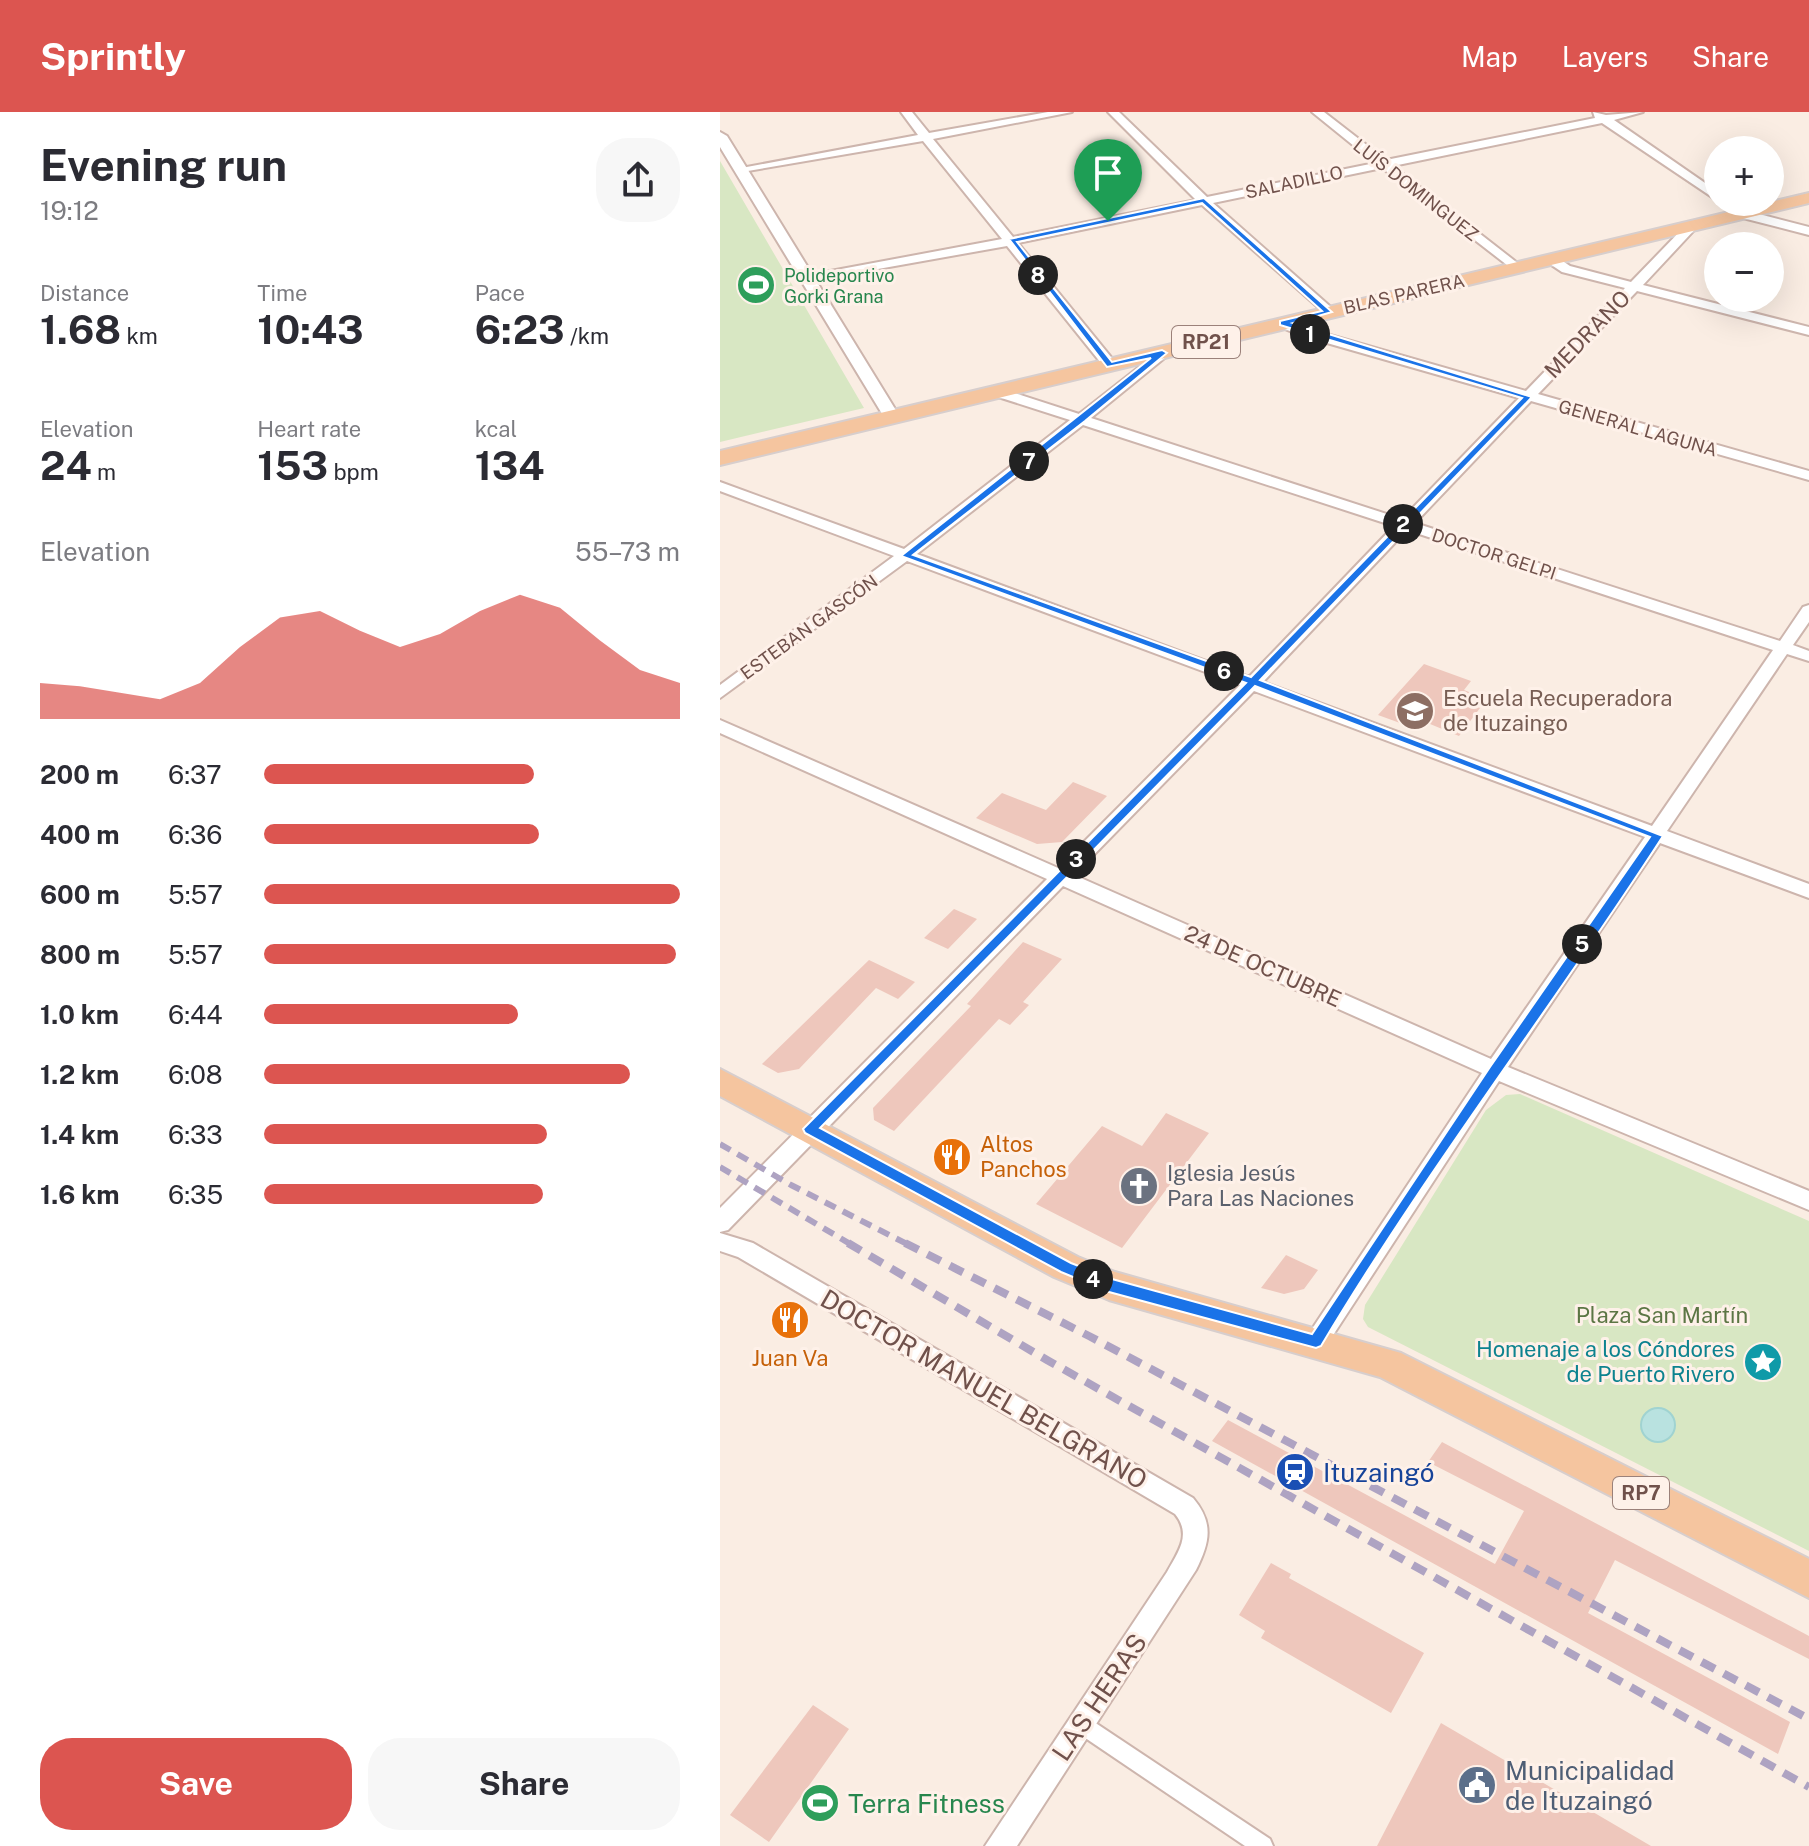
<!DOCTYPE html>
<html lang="en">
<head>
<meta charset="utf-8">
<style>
  :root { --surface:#fff; --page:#f7f7f7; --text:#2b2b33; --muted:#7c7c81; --accent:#dc5550 }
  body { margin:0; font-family:"Public Sans",sans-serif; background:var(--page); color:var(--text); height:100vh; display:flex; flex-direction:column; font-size:30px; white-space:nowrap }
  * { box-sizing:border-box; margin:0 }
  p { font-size:26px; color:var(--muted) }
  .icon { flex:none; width:44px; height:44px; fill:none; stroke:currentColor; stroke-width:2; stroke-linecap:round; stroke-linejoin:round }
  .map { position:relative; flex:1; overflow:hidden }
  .sheet { display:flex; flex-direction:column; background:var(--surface); width:720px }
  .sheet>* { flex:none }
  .controls { position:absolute; left:984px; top:24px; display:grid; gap:16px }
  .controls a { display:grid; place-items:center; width:80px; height:80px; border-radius:50%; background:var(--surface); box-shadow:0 8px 32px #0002; font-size:40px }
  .pin { position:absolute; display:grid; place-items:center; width:68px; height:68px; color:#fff; margin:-82px -34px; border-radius:50% 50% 50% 0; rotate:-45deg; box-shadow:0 0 8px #0007 }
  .pin .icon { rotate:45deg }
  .km { position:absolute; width:40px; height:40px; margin:-20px; border-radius:50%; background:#222; color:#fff; font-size:22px; line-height:40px; text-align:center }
  .round { display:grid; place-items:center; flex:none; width:84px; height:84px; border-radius:32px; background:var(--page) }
  .headline { display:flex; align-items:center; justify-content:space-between; height:136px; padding:0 40px }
  h1 { font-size:44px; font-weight:700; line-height:60px }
  .stats { display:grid; grid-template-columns:repeat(3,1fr); gap:12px; height:136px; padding:8px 40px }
  .stats div { display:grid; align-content:center }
  .stats b { font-size:40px; font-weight:700 }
  .stats small { font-size:22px; font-weight:400 }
  .stats p { font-size:22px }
  .chart { height:224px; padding:16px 40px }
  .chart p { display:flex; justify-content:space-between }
  .chart svg { width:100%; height:144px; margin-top:8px; fill:var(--accent); opacity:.7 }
  .cta { display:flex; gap:16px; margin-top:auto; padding:16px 40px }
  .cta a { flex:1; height:92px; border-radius:32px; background:var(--accent); color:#fff; font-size:32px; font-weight:700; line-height:92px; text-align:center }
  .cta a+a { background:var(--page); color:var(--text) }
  ul { padding:0 40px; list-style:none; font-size:26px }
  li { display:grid; grid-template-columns:128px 96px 1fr; align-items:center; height:60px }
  li i { height:20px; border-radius:10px; background:var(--accent) }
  header { display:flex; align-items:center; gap:48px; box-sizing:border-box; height:112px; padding:0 40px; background:var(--accent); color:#fff }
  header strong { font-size:38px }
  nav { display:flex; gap:44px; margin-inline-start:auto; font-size:28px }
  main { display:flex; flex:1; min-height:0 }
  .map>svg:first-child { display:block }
  .green { fill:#d8e7c3 }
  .water { fill:#b9e2e0; stroke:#a0d3d1; stroke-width:2 }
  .building { fill:#eec7bc }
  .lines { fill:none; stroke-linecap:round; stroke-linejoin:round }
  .pedestrian-casing { stroke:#cdb5ad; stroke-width:4 }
  .minor-casing { stroke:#cdb5ad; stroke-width:4 }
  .tertiary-casing { stroke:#cdb5ad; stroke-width:4 }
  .primary-casing { stroke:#d7cecd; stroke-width:4 }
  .pedestrian { fill:#fff; fill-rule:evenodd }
  .minor { fill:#fff; fill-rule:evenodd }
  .tertiary { fill:#fff; fill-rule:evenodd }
  .primary { fill:#f5c59f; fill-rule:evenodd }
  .rail-far1 { stroke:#aea3c2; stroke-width:6; stroke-dasharray:12 8; stroke-linecap:butt }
  .rail { stroke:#aea3c2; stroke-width:8; stroke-dasharray:15 10; stroke-linecap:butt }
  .route { fill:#1a73e8; stroke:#fff; stroke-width:2; fill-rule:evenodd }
  .labels { text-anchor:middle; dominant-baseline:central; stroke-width:6; stroke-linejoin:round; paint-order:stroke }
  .far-street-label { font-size:18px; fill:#70514b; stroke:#fef1e9 }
  .far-leisure-label { font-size:18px; fill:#27864d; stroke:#fef1e9; text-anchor:start }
  .shield { fill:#fef1e9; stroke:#9b817a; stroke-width:2 }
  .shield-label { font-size:20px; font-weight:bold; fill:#70514b }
  .street-label { font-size:22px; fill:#70514b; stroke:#fef1e9 }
  .education-label { font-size:22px; fill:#785e54; stroke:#fef1e9; text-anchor:start }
  .food-label { font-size:22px; fill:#c56008; stroke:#fef1e9; text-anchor:start }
  .worship-label { font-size:22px; fill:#5b616d; stroke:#fef1e9; text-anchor:start }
  .park-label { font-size:22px; fill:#5c7644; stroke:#fef1e9 }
  .culture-label { font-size:22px; fill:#0d838f; stroke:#fef1e9; text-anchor:end }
  .near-street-label { font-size:26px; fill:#70514b; stroke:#fef1e9 }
  .near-transit-label { font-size:26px; fill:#164399; stroke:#fef1e9; text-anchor:start }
  .near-service-label { font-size:26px; fill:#4e5e75; stroke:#fef1e9; text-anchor:start }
  .near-leisure-label { font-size:26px; fill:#27864d; stroke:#fef1e9; text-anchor:start }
</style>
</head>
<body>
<header>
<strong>Sprintly</strong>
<nav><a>Map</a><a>Layers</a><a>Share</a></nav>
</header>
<main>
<section class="sheet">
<div class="headline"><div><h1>Evening run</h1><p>19:12</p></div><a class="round"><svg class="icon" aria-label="share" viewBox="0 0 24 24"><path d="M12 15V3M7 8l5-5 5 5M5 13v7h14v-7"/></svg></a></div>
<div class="stats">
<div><p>Distance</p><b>1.68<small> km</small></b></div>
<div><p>Time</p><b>10:43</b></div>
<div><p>Pace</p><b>6:23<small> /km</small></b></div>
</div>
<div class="stats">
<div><p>Elevation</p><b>24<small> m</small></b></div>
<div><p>Heart rate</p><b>153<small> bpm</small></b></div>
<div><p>kcal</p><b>134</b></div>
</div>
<div class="chart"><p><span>Elevation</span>55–73 m</p>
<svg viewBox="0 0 160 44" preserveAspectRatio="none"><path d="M0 44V33L10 34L20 36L30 38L40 33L50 22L60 13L70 11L80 17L90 22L100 18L110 11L120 6L130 10L140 20L150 29L160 33V44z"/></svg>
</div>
<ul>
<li><b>200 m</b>6:37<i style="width:65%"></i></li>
<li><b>400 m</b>6:36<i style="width:66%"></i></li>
<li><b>600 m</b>5:57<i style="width:100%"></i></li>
<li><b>800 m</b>5:57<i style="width:99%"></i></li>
<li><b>1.0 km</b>6:44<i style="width:61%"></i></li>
<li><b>1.2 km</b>6:08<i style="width:88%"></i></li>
<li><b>1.4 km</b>6:33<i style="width:68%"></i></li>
<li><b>1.6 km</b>6:35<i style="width:67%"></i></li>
</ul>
<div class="cta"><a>Save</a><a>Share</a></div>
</section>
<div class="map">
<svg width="1089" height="1734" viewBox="0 0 1089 1734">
  <rect width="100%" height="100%" fill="#faede3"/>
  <path class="green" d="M0 49 144 296 0 330Z
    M800 982 1089 1109V1439L648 1215 643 1207 645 1193 766 998 786 983Z"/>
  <path class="water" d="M921 1313a17 17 0 1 1 34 0a17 17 0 1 1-34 0Z"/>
  <path class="building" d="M704 552 751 569 744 578 754 582 745 590 760 596 739 624 698 607 691 615 658 603Z
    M353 670 387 684 342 730 317 732 256 706 282 681 326 698Z
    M234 797 257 807 228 837 204 826Z
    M303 830 342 847 303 890 309 893 290 913 279 907 174 1019 154 1008 153 996 251 894 247 892Z
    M149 848 195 870 178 887 156 876 79 957 58 961 42 952Z
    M446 1001 489 1021 402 1136 316 1092 382 1014 422 1034Z
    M566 1143 598 1158 584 1177 564 1182 541 1176Z
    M508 1308 775 1452 804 1399 708 1350 722 1330 1089 1524V1547L895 1448 868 1501 1070 1610 1058 1642 492 1329Z
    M551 1451 571 1462 569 1466 704 1541 671 1601 541 1526 545 1519 519 1503Z
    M93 1593 129 1617 49 1730 10 1703Z
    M721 1611 931 1734H657Z"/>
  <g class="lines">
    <g class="pedestrian-casing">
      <path id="pedestrian" d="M362 1602 550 1727 553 1734H525L355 1619 352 1612 355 1605Z"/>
    </g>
    <g class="minor-casing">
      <path id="minor" d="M181 0H192L209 21 328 0H352L213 27 293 125 476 88 388 0H399L487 85 655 51 592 0H604L666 48 875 6 873 0 886 3 923 0 894 8 998 80V89L882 11 673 54 800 153 802 156 796 160 662 56 493 91 613 197V203L608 204 482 93 298 131 395 250 397 253 390 257 385 256 287 134 85 170 83 167 89 163 282 127 203 29 22 60 16 57 198 23Z
        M1000 90H1014L1027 99 1089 115V123L1019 105Z
        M968 111 978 114 923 173 1089 215V223L917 179 818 282 1089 359V368L811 289 695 411 1060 529 1083 495 1089 493V510L1073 533 1089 539V549L1067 542 947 719 1089 772V786L940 731 788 955 1089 1079V1098L779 969 604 1237 596 1240 588 1237 584 1230 588 1223 762 961 343 774 8 1118 0 1120V1096L327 767 0 621V608L338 756 520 573 187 449 0 586V573L174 444 0 379V370L184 437 350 308 272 283V277H282L359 302 442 237 447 238V244L371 306 682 407 799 286 579 223 558 214V208H568L589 217 806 279 905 176 842 160 827 150V144H835L850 154 911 170ZM363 313 674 414 529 565 197 442ZM687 418 1053 538 932 714 543 570ZM534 579 925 725 771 947 354 763Z
        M0 1121 33 1131 473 1386C494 1411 490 1430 476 1458L297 1734H265L447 1460C458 1440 472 1423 455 1402L18 1145 0 1139Z"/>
    </g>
    <g class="tertiary-casing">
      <path id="tertiary" d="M0 20 7 24 180 305 178 309H166L164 305 0 35Z"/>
    </g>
    <g class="primary-casing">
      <path id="primary" d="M1089 81V91L0 353V339Z
        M0 957 358 1145 395 1160 681 1241 1089 1447V1486L660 1265 389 1188 334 1165 0 984Z"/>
    </g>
    <use href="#pedestrian" class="pedestrian"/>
    <use href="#minor" class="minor"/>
    <use href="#tertiary" class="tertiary"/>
    <use href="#primary" class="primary"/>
    <path class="rail-far1" d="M0 1032 71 1073 189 1133
      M0 1055 132 1133"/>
    <path class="rail" d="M128 1131 327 1248 1089 1675
      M185 1131 369 1224 1089 1607"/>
  </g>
  <path class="route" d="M484 86 612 200 573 211 812 285 540 568 943 724C832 896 706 1058 601 1234L596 1236 389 1180 341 1160 85 1021 83 1017 526 571 181 444 431 246 387 255 289 127ZM482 91 602 199 560 209V213L802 286 531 565 193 443 365 309 447 241 442 238 392 250 297 130ZM535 574 930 725 770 955 592 1222 392 1167 351 1151 100 1016Z"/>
  <defs>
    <g id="stadium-disc" transform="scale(2)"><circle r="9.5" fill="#2e9e5b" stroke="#fef1e9"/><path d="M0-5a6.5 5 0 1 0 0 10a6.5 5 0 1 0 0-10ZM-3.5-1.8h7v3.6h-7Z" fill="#fff"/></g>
    <g id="school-disc" transform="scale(2)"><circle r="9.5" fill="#8d6e63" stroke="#fef1e9"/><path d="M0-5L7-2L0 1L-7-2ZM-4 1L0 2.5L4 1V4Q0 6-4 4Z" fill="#fff"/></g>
    <g id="restaurant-disc" transform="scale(2)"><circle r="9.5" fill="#e8710a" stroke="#fef1e9"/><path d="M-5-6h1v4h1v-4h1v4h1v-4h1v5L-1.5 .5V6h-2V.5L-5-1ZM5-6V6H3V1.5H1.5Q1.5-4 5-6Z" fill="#fff"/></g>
    <g id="church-disc" transform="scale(2)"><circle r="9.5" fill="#6b7280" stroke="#fef1e9"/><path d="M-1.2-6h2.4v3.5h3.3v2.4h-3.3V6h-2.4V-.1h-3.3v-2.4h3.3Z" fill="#fff"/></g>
    <g id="sight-disc" transform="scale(2)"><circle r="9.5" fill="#0f9aa8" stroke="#fef1e9"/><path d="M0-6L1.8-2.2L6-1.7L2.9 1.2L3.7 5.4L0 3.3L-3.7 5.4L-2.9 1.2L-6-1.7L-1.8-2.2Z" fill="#fff"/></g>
    <g id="station-disc" transform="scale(2)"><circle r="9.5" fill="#1a4fb4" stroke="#fef1e9"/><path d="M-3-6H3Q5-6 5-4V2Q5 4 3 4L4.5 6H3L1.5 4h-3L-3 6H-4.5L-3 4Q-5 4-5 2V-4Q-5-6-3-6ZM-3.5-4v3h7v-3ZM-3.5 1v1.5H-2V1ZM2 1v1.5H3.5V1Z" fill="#fff"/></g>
    <g id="civic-disc" transform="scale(2)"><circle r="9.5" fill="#5c6f8a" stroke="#fef1e9"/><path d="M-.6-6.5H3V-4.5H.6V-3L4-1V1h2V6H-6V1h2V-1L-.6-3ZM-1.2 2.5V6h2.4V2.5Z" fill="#fff"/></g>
  </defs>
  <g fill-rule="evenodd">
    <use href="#stadium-disc" x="36" y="173"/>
    <use href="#school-disc" x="695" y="599"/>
    <use href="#restaurant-disc" x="232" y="1045"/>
    <use href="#church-disc" x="419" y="1074"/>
    <use href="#restaurant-disc" x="70" y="1208"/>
    <use href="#sight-disc" x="1043" y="1250"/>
    <use href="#station-disc" x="575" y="1360"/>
    <use href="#civic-disc" x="757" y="1673"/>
    <use href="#stadium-disc" x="100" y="1691"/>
  </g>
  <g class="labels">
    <g class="far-street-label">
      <text transform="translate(574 70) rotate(-12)">SALADILLO</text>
      <text transform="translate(696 78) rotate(38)">LUÍS DOMINGUEZ</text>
      <text transform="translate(684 182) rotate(-13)">BLAS PARERA</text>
      <text transform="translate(918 316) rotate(16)">GENERAL LAGUNA</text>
      <text transform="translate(774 442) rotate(18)">DOCTOR GELPI</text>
      <text transform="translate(89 515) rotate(-36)">ESTEBAN GASCÓN</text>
    </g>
    <g class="far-leisure-label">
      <text x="64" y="163">Polideportivo<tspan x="64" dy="21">Gorki Grana</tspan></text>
    </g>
    <g class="shield">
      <rect x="452" y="214" width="68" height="32" rx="6"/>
      <rect x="893" y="1365" width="56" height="32" rx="6"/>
    </g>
    <g class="shield-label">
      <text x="486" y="230">RP21</text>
      <text x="921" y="1381">RP7</text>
    </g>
    <g class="street-label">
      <text transform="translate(867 222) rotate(-46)">MEDRANO</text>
      <text transform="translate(543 854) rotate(24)">24 DE OCTUBRE</text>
    </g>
    <g class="education-label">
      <text x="723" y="586">Escuela Recuperadora<tspan x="723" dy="25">de Ituzaingo</tspan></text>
    </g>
    <g class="food-label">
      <text x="260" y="1032">Altos<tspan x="260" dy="25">Panchos</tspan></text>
      <text x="70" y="1246" text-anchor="middle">Juan Va</text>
    </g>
    <g class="worship-label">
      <text x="447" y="1061">Iglesia Jesús<tspan x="447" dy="25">Para Las Naciones</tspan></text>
    </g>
    <g class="park-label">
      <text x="942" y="1203">Plaza San Martín</text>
    </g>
    <g class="culture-label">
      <text x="1015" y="1237">Homenaje a los Cóndores<tspan x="1015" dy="25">de Puerto Rivero</tspan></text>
    </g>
    <g class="near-street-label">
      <text transform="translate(264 1277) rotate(30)">DOCTOR MANUEL BELGRANO</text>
      <text transform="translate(379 1585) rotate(-56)">LAS HERAS</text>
    </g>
    <g class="near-transit-label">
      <text x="603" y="1360">Ituzaingó</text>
    </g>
    <g class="near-service-label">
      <text x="785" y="1658">Municipalidad<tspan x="785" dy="30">de Ituzaingó</tspan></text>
    </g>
    <g class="near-leisure-label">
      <text x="128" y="1691">Terra Fitness</text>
    </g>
  </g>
</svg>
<div class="controls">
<a>+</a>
<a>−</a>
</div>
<div class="pin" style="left:388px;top:109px;background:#1e9e55"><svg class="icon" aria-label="arrive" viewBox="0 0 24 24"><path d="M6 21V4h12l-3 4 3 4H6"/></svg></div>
<b class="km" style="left:590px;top:222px">1</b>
<b class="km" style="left:683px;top:412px">2</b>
<b class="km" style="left:356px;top:747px">3</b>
<b class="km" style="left:373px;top:1167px">4</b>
<b class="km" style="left:862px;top:832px">5</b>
<b class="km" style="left:504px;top:559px">6</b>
<b class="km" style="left:309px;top:349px">7</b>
<b class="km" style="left:318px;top:163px">8</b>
</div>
</main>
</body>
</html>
